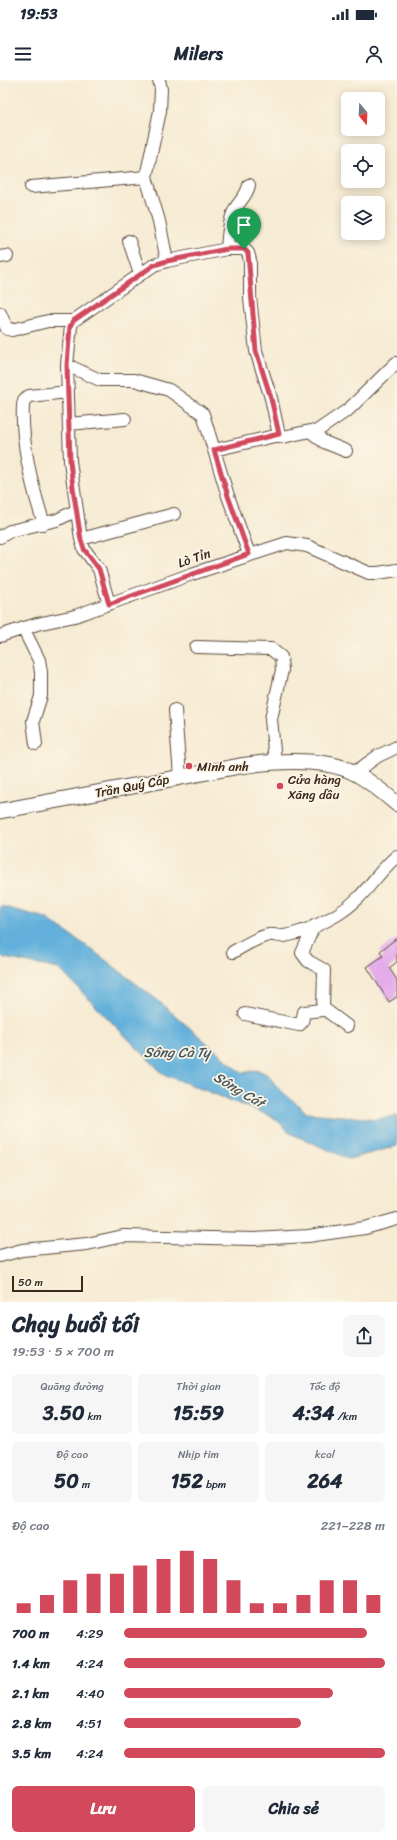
<!DOCTYPE html>
<html lang="vi">
<head>
<meta charset="utf-8">
<style>
  :root { --surface:#fff; --page:#f6f6f7; --text:#1f2937; --muted:#747a83; --accent:#d1495b }
  body { margin:0; font-family:Sriracha,sans-serif; background:var(--page); color:var(--text); height:100vh; display:flex; flex-direction:column; font-size:15px; white-space:nowrap }
  * { box-sizing:border-box; margin:0 }
  p { font-size:13px; color:var(--muted) }
  .icon { flex:none; width:22px; height:22px; fill:none; stroke:currentColor; stroke-width:2; stroke-linecap:round; stroke-linejoin:round }
  .map { position:relative; height:1222px; overflow:hidden }
  .panel { display:flex; flex-direction:column; background:var(--surface); flex:1 }
  .panel>* { flex:none }
  .needle { width:26px; rotate:162deg }
  .buttons { position:absolute; left:341px; top:12px; display:grid; gap:8px }
  .buttons a { display:grid; place-items:center; width:44px; height:44px; border-radius:6px; background:var(--surface); box-shadow:0 2px 10px #0003; font-size:20px }
  .scale { position:absolute; left:12px; bottom:10px; width:71px; box-sizing:border-box; padding-left:4px; border:2px solid #3b2a1e; border-top:0; font-size:11px; line-height:14px; white-space:nowrap; color:#3b2a1e; -webkit-text-stroke:3px #fcf5e5; paint-order:stroke }
  .pin { position:absolute; display:grid; place-items:center; width:34px; height:34px; color:#fff; margin:-41px -17px; border-radius:50% 50% 50% 0; rotate:-45deg; box-shadow:0 0 4px #0007 }
  .pin .icon { rotate:45deg }
  .round { display:grid; place-items:center; flex:none; width:42px; height:42px; border-radius:6px; background:var(--page) }
  .headline { display:flex; align-items:center; justify-content:space-between; height:68px; padding:0 12px }
  h1 { font-size:22px; font-weight:700; line-height:30px }
  .figures { display:grid; grid-template-columns:repeat(3,1fr); gap:6px; height:68px; padding:4px 12px }
  .figures div { display:grid; align-content:center; border-radius:6px; background:var(--page); text-align:center }
  .figures b { font-size:20px; font-weight:700 }
  .figures small { font-size:11px; font-weight:400 }
  .figures p { font-size:11px }
  .chart { height:112px; padding:8px 12px }
  .chart p { display:flex; justify-content:space-between }
  .chart svg { width:100%; height:72px; margin-top:4px; stroke:var(--accent); stroke-width:6 }
  .cta { display:flex; gap:8px; margin-top:auto; padding:8px 12px }
  .cta a { flex:1; height:46px; border-radius:6px; background:var(--accent); color:#fff; font-size:16px; font-weight:700; line-height:46px; text-align:center }
  .cta a+a { background:var(--page); color:var(--text) }
  ul { padding:0 12px; list-style:none; font-size:13px }
  li { display:grid; grid-template-columns:64px 48px 1fr; align-items:center; height:30px }
  li i { height:10px; border-radius:5px; background:var(--accent) }
  .status { display:flex; justify-content:space-between; align-items:center; height:28px; padding:0 20px; background:var(--surface); direction:ltr }
  .status svg { height:11px; fill:currentColor }
  header { display:flex; justify-content:space-between; align-items:center; height:52px; padding:0 12px; background:var(--surface); font-size:18px; font-weight:700 }
  .map>svg:first-child { display:block }
  .water { fill:#62b0db; stroke:#4e6d7c }
  .building { fill:#e4adea }
  .lines { fill:none; stroke-linecap:round; stroke-linejoin:round }
  .minor-casing { stroke:#574739; stroke-width:14 }
  .major-casing { stroke:#574739; stroke-width:17 }
  .minor { stroke:#fff; stroke-width:12 }
  .major { stroke:#fff; stroke-width:15 }
  .route-casing { stroke:#fff; stroke-width:8 }
  .route { stroke:#d1495b; stroke-width:5 }
  .poi-dot { fill:#d1495b; stroke:#fcf5e5; stroke-width:1.5 }
  .labels { text-anchor:middle; dominant-baseline:central; stroke-width:3.5; stroke-linejoin:round; paint-order:stroke }
  .street-label { font-size:13px; fill:#3b2a1e; stroke:#fcf5e5 }
  .poi-label { font-size:13px; fill:#3b2a1e; stroke:#fcf5e5; text-anchor:start }
  .water-label { font-size:14px; font-style:italic; fill:#495960; stroke:#fcf5e5 }
</style>
</head>
<body>
<div class="status"><b>19:53</b><svg viewBox="0 0 49 12"><path d="M0 12V9h3v3zM5 12V6h3v6zM10 12V3h3v9zM15 12V0h3v12zM26 1h20v11H26zM47 4h2v5h-2z"/></svg></div>
<header><svg class="icon" aria-label="menu" viewBox="0 0 24 24"><path d="M4 6h16M4 12h16M4 18h16"/></svg>Milers<svg class="icon" aria-label="person" viewBox="0 0 24 24"><circle cx="12" cy="8" r="4"/><path d="M4 21q1-7 8-7t8 7"/></svg></header>
<div class="map">
<svg width="397" height="1222" viewBox="0 0 397 1222">
  <rect width="100%" height="100%" fill="#fcf5e5"/>
  <filter id="ink" filterUnits="userSpaceOnUse"><feTurbulence type="fractalNoise" baseFrequency=".025" numOctaves="2"/><feDisplacementMap in="SourceGraphic" scale="8" xChannelSelector="R" yChannelSelector="G"/><feConvolveMatrix kernelMatrix="1 2 1 2 8 2 1 2 1" color-interpolation-filters="sRGB"/></filter>
  <filter id="wash" filterUnits="userSpaceOnUse"><feTurbulence type="fractalNoise" baseFrequency=".012" numOctaves="4" result="noise"/><feDisplacementMap in="SourceGraphic" scale="16" xChannelSelector="R" yChannelSelector="G"/><feGaussianBlur stdDeviation="0.9" result="paint"/><feColorMatrix in="noise" values="0 0 0 0 0 0 0 0 0 0 0 0 0 0 0 0 0 1.4 0 .05"/><feComposite in="paint" operator="in"/></filter>
  <g filter="url(#wash)">
    <rect width="100%" height="100%" fill="#f6ebd3"/>
    <path class="water" d="M0 826 46 838 91 869 156 919 242 993 258 990 268 995 278 1008 307 1033 378 1039 397 1036V1066L349 1079 292 1054 273 1037 163 994 59 889 0 877Z"/>
    <g id="blocks">
      <path class="building" d="M397 858V882L389 888 397 900V917L389 922 367 887 383 876 380 871Z"/>
    </g>
  </g>
  <g filter="url(#ink)">
    <use href="#blocks" fill-opacity="0" stroke="#574739" stroke-width="1"/>
    <g class="lines">
      <g class="minor-casing">
        <path id="minor" d="M159 0 161 9 160 31 146 97 159 141 167 181
          M31 107 146 97
          M129 161 140 194
          M227 169C228 155 229 141 235 129 240 120 247 116 249 105
          M0 177 7 176
          M0 233 7 249 12 250 48 241H73
          M67 285 100 300H134L169 310 203 334 228 416 249 474
          M69 344 125 339
          M314 353 349 329 396 283
          M214 370 279 355
          M44 444C32 407 21 364 23 325L24 320 29 316 68 312
          M0 457 10 451 57 440 77 430
          M81 459 174 434
          M109 524 99 489 84 469 81 459 70 381 67 285 71 246 73 241 154 185 167 181 227 169H244L248 173 250 180V218L256 271 271 318 279 355 283 357 310 351 324 362 346 371
          M23 548 39 580 41 592V616L33 641 36 664
          M0 556 37 544 75 536 192 494 287 463 307 466 369 493H378L397 490
          M196 567 271 569 281 577 282 590 271 639 275 682
          M175 630 180 697
          M354 693 378 676 397 667
          M233 872C244 866 257 857 269 855 274 854 279 857 284 856 302 853 323 843 338 834 365 818 374 795 397 776
          M323 928 347 946
          M245 934 299 945 302 942 304 932 322 930 323 928 324 890 308 881 302 873 314 846
          M0 1176 22 1170 87 1164 123 1156 254 1159 308 1156 365 1148 397 1139"/>
      </g>
      <g class="major-casing">
        <path id="major" d="M0 731 240 686C274 681 324 677 355 693 370 701 384 713 397 724"/>
      </g>
      <use href="#minor" class="minor"/>
      <use href="#major" class="major"/>
    </g>
  </g>
  <g class="lines" filter="url(#ink)">
    <g class="route-casing">
      <path id="route" d="M227 169H244L248 173 256 271 271 318 279 354 214 370 228 416 249 474 109 524 99 489 84 469 81 460 73 408 70 381 67 285 70 246 73 241 154 185 167 181Z"/>
    </g>
    <use href="#route" class="route"/>
  </g>
  <g class="poi-dot">
    <circle cx="189" cy="686" r="4"/>
    <circle cx="280" cy="706" r="4"/>
  </g>
  <g class="labels">
    <g class="street-label">
      <text transform="translate(194 478) rotate(-19)">Lò Tỉn</text>
      <text transform="translate(132 706) rotate(-11)">Trần Quý Cáp</text>
    </g>
    <g class="poi-label">
      <text x="197" y="686">Minh anh</text>
      <text x="288" y="699">Cửa hàng<tspan x="288" dy="15">Xăng dầu</tspan></text>
    </g>
    <g class="water-label">
      <text x="177" y="972">Sông Cà Ty</text>
      <text transform="translate(239 1010) rotate(31)">Sông Cát</text>
    </g>
  </g>
</svg>
<div class="buttons">
<a><svg class="needle" viewBox="-14 -14 28 28"><path d="M0-13l5 13h-10z" fill="#e53935"/><path d="M0 13l5-13h-10z" fill="#747a83"/></svg></a>
<a><svg class="icon" aria-label="locate" viewBox="0 0 24 24"><circle cx="12" cy="12" r="6"/><path d="M12 2v4M12 18v4M2 12h4M18 12h4"/></svg></a>
<a><svg class="icon" aria-label="layers" viewBox="0 0 24 24"><path d="M12 4l9 5-9 5-9-5zM3 14l9 5 9-5"/></svg></a>
</div>
<div class="scale">50 m</div>
<div class="pin" style="left:244px;top:169px;background:#1e9e55"><svg class="icon" aria-label="arrive" viewBox="0 0 24 24"><path d="M6 21V4h12l-3 4 3 4H6"/></svg></div>
</div>
<section class="panel">
<div class="headline"><div><h1>Chạy buổi tối</h1><p>19:53 · 5 × 700 m</p></div><a class="round"><svg class="icon" aria-label="share" viewBox="0 0 24 24"><path d="M12 15V3M7 8l5-5 5 5M5 13v7h14v-7"/></svg></a></div>
<div class="figures">
<div><p>Quãng đường</p><b>3.50<small> km</small></b></div>
<div><p>Thời gian</p><b>15:59</b></div>
<div><p>Tốc độ</p><b>4:34<small> /km</small></b></div>
</div>
<div class="figures">
<div><p>Độ cao</p><b>50<small> m</small></b></div>
<div><p>Nhịp tim</p><b>152<small> bpm</small></b></div>
<div><p>kcal</p><b>264</b></div>
</div>
<div class="chart"><p><span>Độ cao</span>221–228 m</p>
<svg viewBox="0 0 160 44" preserveAspectRatio="none"><path d="M5 44V38M15 44V33M25 44V24M35 44V20M45 44V20M55 44V15M65 44V11M75 44V6M85 44V11M95 44V24M105 44V38M115 44V38M125 44V33M135 44V24M145 44V24M155 44V33"/></svg>
</div>
<ul>
<li><b>700 m</b>4:29<i style="width:93%"></i></li>
<li><b>1.4 km</b>4:24<i style="width:100%"></i></li>
<li><b>2.1 km</b>4:40<i style="width:80%"></i></li>
<li><b>2.8 km</b>4:51<i style="width:68%"></i></li>
<li><b>3.5 km</b>4:24<i style="width:100%"></i></li>
</ul>
<div class="cta"><a>Lưu</a><a>Chia sẻ</a></div>
</section>
</body>
</html>
